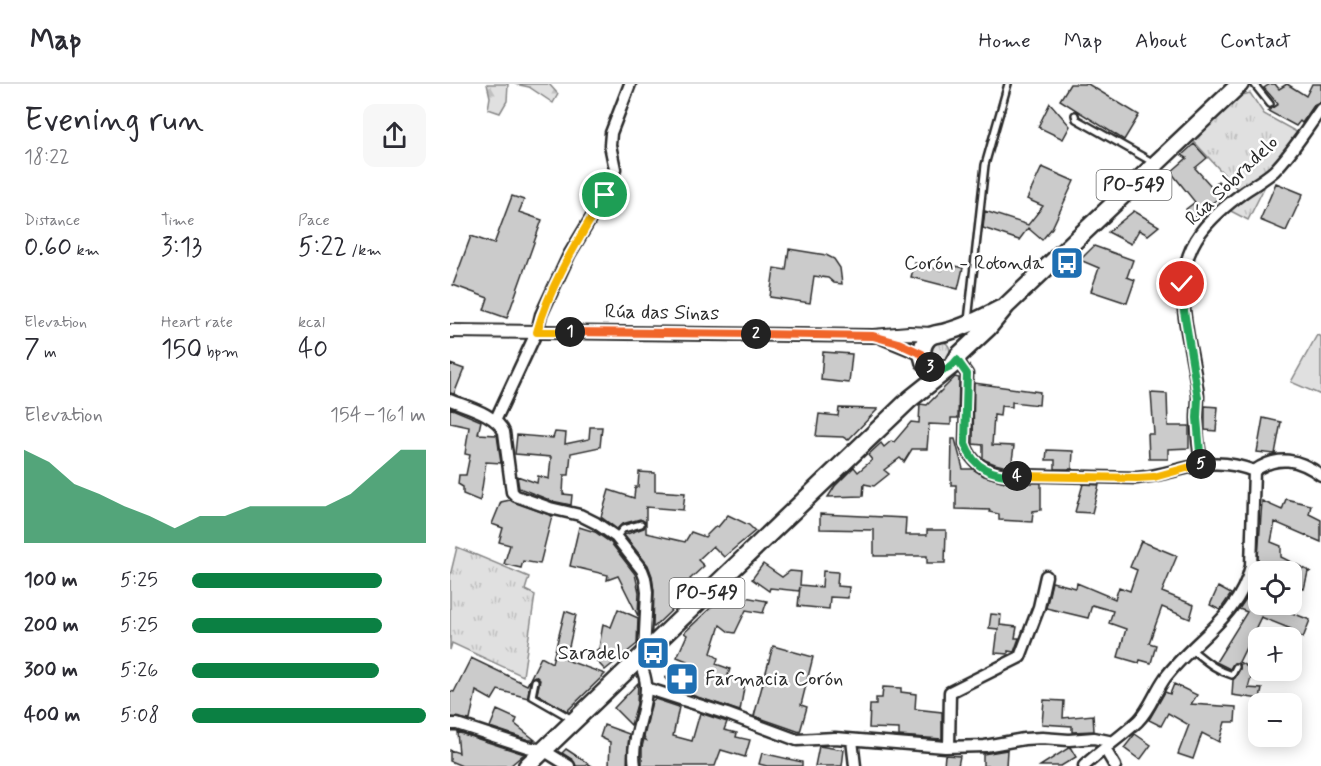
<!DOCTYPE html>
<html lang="en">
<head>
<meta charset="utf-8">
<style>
  :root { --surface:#fff; --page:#f7f7f7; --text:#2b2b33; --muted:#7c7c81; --line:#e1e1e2; --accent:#0b8043 }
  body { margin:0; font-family:Mynerve,sans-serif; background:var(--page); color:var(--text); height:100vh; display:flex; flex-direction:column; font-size:22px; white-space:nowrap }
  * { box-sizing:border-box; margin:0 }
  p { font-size:20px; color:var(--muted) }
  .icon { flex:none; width:33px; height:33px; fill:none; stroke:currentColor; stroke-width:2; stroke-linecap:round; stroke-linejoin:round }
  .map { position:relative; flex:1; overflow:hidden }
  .side { display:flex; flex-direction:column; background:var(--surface); width:450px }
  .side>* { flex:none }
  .buttons { position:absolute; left:798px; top:477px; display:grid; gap:12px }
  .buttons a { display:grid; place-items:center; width:54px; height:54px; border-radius:12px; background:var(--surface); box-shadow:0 3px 15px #0003; font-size:30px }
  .pin { position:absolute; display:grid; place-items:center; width:51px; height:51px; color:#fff; margin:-26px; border:3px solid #fff; border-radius:50%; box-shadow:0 2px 6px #0007 }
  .km { position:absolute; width:30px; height:30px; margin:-15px; border-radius:50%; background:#222; color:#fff; font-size:16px; line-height:30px; text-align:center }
  .round { display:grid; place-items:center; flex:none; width:63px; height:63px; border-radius:12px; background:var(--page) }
  .headline { display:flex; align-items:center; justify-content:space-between; height:102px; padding:0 24px }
  h1 { font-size:33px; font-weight:600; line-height:45px }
  .metrics { display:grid; grid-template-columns:repeat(3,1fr); gap:9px; height:102px; padding:6px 24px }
  .metrics div { display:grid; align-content:center }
  .metrics b { font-size:26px; font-weight:600 }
  .metrics small { font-size:16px; font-weight:400 }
  .metrics p { font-size:16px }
  .chart { height:168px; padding:12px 24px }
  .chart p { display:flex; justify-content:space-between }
  .chart svg { width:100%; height:108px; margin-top:6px; fill:var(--accent); opacity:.7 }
  ul { padding:0 24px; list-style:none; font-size:20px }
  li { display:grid; grid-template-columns:96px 72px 1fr; align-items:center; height:45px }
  li i { height:15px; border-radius:8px; background:var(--accent) }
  header { display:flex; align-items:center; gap:36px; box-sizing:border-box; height:84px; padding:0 30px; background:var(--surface); border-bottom:2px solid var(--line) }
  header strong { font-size:28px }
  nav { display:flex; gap:33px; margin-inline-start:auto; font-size:21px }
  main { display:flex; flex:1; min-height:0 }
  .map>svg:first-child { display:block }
  .grass { fill:url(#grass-tufts); stroke:#868686; stroke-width:1.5 }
  .forest { fill:url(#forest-firs); stroke:#868686; stroke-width:1.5 }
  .park { fill:#e0e0e0; stroke:#868686; stroke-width:1.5 }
  .building { fill:#cbcbcb; stroke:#2b2b2b; stroke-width:1.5 }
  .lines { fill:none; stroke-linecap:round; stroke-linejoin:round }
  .service-casing { stroke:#2b2b2b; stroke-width:10 }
  .minor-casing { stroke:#2b2b2b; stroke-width:15 }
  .tertiary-casing { stroke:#2b2b2b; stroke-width:16 }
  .primary-casing { stroke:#2b2b2b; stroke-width:21 }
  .service { stroke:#fff; stroke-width:5 }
  .minor { stroke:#fff; stroke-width:10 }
  .tertiary { stroke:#fff; stroke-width:12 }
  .primary { stroke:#fff; stroke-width:16 }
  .split-1-casing { stroke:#fff; stroke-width:12 }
  .split-2-casing { stroke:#fff; stroke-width:12 }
  .split-3-casing { stroke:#fff; stroke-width:12 }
  .split-4-casing { stroke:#fff; stroke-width:12 }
  .split-5-casing { stroke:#fff; stroke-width:12 }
  .split-6-casing { stroke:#fff; stroke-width:12 }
  .split-1 { stroke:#f5b400; stroke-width:8 }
  .split-2 { stroke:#f0652b; stroke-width:8 }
  .split-3 { stroke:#f0652b; stroke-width:8 }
  .split-4 { stroke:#22a559; stroke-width:8 }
  .split-5 { stroke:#f5b400; stroke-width:8 }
  .split-6 { stroke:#22a559; stroke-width:8 }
  .labels { text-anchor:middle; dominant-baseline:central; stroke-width:5; stroke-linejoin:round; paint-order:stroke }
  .shield { fill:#fff; stroke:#6b6b6b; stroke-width:1.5 }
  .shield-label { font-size:18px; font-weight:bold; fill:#2b2b2b }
  .street-label { font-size:20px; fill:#2b2b2b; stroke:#fff }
  .poi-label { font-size:20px; fill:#2b2b2b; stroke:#fff; text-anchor:end }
</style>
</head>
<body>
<header>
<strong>Map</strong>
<nav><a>Home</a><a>Map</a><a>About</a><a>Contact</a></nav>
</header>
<main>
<section class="side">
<div class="headline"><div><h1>Evening run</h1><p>18:22</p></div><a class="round"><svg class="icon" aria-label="share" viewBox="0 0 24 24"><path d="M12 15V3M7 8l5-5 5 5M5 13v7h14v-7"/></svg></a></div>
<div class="metrics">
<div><p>Distance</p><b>0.60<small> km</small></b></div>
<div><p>Time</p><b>3:13</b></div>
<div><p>Pace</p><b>5:22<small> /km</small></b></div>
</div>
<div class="metrics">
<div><p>Elevation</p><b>7<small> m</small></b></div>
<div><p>Heart rate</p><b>150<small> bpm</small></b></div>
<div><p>kcal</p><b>40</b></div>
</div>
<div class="chart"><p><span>Elevation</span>154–161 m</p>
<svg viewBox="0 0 160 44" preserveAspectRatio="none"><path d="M0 44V6L10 11L20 20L30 24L40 29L50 33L60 38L70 33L80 33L90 29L100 29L110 29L120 29L130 24L140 15L150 6L160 6V44z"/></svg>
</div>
<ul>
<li><b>100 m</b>5:25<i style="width:81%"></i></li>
<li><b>200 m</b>5:25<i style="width:81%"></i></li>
<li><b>300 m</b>5:26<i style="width:80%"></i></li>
<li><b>400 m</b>5:08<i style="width:100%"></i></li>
</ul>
</section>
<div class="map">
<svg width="871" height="682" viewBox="0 0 871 682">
  <defs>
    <pattern id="grass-tufts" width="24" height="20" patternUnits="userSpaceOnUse" patternTransform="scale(1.5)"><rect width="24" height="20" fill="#e0e0e0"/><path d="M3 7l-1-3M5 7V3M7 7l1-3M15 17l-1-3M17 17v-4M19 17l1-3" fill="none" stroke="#c0c0c0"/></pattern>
    <pattern id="forest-firs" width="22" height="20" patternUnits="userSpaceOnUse" patternTransform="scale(1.5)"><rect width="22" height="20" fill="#e0e0e0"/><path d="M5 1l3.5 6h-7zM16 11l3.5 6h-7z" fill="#c0c0c0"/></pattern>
  </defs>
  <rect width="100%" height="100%" fill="#fff"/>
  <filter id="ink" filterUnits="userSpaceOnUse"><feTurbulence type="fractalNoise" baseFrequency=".0167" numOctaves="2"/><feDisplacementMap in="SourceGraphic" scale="12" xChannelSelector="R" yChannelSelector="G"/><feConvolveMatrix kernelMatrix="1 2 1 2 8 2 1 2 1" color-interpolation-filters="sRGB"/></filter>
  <g filter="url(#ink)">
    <path class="grass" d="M800 9 814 30 852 51 822 88 798 136 775 124 791 109 737 50 773 16Z
      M480 267a10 10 0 1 1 20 0a10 10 0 1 1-20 0Z
      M7 463 79 493 75 506 85 511 73 592 2 559 0 566V492Z"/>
    <path class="forest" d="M37 0H58L57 17 50 29 38 25 40 13Z
      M65 0H99L108 10 103 19 79 3Z"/>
    <path class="park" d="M867 251 871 253V311L841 298Z"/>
    <path class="building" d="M620 0H638L689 31 674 56 610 16Z
      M820 0H825L829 5 837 0 856 12 862 0H871V18L865 20 852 39 850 37 846 42 818 27 828 20 814 4Z
      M600 19 620 42 613 55 588 43Z
      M744 60 757 74 745 84 762 103 768 97 777 107 744 134 736 125 745 118 721 88 737 74 732 71Z
      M592 83 624 97 602 144 592 156 578 144 569 156 533 144 535 127 578 141 593 122 577 115Z
      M826 99 853 110 836 147 810 136Z
      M62 112 74 116 69 128 92 136 57 234 34 226 38 214 3 201 21 152 44 160Z
      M684 127 709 142 698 151 689 146 681 160 658 148Z
      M644 162 683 176 677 193 685 196 677 219 641 207 649 184 630 176Z
      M339 165 376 171 384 175 390 184 392 200 384 199 378 194 364 192 360 219 320 213 324 184 336 186Z
      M465 179 491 186 493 179 513 184 508 205 461 193Z
      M373 268 402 270 399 299 371 296Z
      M0 280 14 285 4 310 0 309Z
      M505 293 509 294 508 334H501V341L479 340 477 365H462L454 378 450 374 434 386 439 390 424 402 414 400 413 412 378 413 385 402 404 383 408 388 422 376 418 371 431 359 434 363 441 357 444 358 461 338 469 339 470 320 477 321Z
      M524 299 590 308 589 321 562 318V323L551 322 550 332 544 331 542 361 564 362 561 384 545 380 535 376 533 374V361L523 360Z
      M701 309 717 310 718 342H739V364L718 365V375H699L698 350H704Z
      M755 322 768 323 766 347 755 346Z
      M0 324 31 337 28 350 47 351 51 379 36 378 30 417 13 410V403L8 400 9 391H16L20 371 15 370 19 343 0 339Z
      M389 324 428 325 398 356 393 353 366 352 369 330 388 332Z
      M813 334 831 338 825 370 807 368Z
      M140 343H152L150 363 121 369 119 391H114L113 410 122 411 121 421 102 417 69 404 67 392 87 399 88 392 99 395 101 373 65 370 67 351 103 354 105 348 116 349 115 360 139 355Z
      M502 355H505L513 385H523L534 392 558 399H591V426L583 427 582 438 549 436V430L539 428 540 426 506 425V401H501Z
      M597 366 623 367 622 385H605V376H596Z
      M189 388 205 389V407L235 409 233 426 196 423V449L235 458 241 448 255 453 266 442 268 443 278 431 299 441 305 447 274 473 263 462 248 476 254 482 240 495 246 503 204 543H203L204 507 202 492 198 481 174 451 194 444 195 438 190 435 172 440 167 445 151 433 159 406 184 414 185 403H188Z
      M633 400 649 401 642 429 625 428Z
      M836 415 861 421 859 430 871 436V458L825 438 821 458 831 462V473L861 488H858L854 505 842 501V488H807L812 417 832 426Z
      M60 416 102 432 90 480 73 477 71 484 54 480 60 461 49 458 53 444 42 440 51 418Z
      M370 430 456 434 455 451H477V446H496L495 479H477V472H424V446L370 445Z
      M129 443 145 448 161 459 185 490 189 508 188 532 168 492 157 496 158 491 120 482Z
      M691 457 727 472 712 508 744 521 740 535 712 523 699 559 706 561 701 579 690 576 689 579 668 573 676 545 659 539 663 527 642 521 638 534 596 524 602 498 626 504 627 499 665 515 669 503 680 507 687 486 680 483Z
      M313 480 332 493 340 487 351 488 350 501 372 503 373 487 388 488 387 502 399 503 398 514 380 513 379 525 348 522 350 503 349 507 320 504 319 507 302 495Z
      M808 497V520H838L837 527 860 536 853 554 841 545 811 533 789 578 803 586 798 604 812 605 810 615 782 611 783 596 790 585V581L784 579 780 585 766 578 797 528 789 525Z
      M768 503 781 510 770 526 760 521Z
      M273 509 317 517 313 529 296 526 285 549 279 548 270 541 261 569 268 574 266 580 280 585 277 594 295 598 290 627 223 605 215 594 237 577 227 573 237 551 234 549 272 513Z
      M168 525 188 534 187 560 155 586 141 571 149 564 153 540 161 543Z
      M115 527 126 531 116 576 155 590 117 627 87 610 90 596 85 592 80 595 78 614 48 606 42 616 26 607 20 636 0 633V607L4 608 21 574 77 601 91 573 102 579Z
      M541 530 551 531 550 541 567 543 565 554H569L564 568 558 567V570L545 569 548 545 539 544Z
      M323 562 363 573 351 621 357 623 350 648 304 632Z
      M188 599 187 620 181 641 164 624Z
      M724 600 747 611 741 620 786 623 785 638H775L769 658 752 649 743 675 728 670 739 641 718 629 711 642 699 636 715 608 720 610Z
      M433 603 451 604V608L466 610 465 625 492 628V655L449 652V645L419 644 420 621H426V614H432Z
      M205 615 229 623 223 652 242 657 250 629 277 638 274 646 287 649 286 653 300 656 295 673 271 666 265 682H192V663L194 655 196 656 194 653 202 617Z
      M594 616 614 617 613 634 643 631 644 647 622 648V642L592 640Z
      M47 626 67 635 65 640 85 656H79L40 643Z
      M154 641 179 650 177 682H159L160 658 150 653Z
      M7 648 74 670 60 682H12L0 677V666L9 669Z
      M685 650 701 661 690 676 674 664Z
      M369 662 394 666 392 682H365Z
      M620 663 626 673 611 682H590Z
      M116 665 142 682H126L123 676 112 669Z
      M557 666 556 682H533V670Z
      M312 669 352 678V682H317L309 680Z
      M495 671 510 672 508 682H494Z"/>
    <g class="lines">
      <g class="service-casing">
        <path id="service" d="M804 0 820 20
          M625 31 626 35 704 79
          M518 237 535 81 558 0
          M166 453 173 445 191 440
          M742 566C755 576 765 586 782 591L786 583
          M85 597 82 612 122 635"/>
      </g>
      <g class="minor-casing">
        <path id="minor" d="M507 276 517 290 515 360C522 381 536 387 557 391L687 394C733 390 756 368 804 387
          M0 316C17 323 46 330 54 348L62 408 66 412 100 424 130 431 146 439 166 453 192 486 195 494 197 508 194 569
          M45 337 87 247 91 231 119 171 161 101 165 85 160 61 161 49 180 0
          M752 380C748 365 747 350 747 335 747 327 748 319 748 312 743 258 715 196 751 148 762 133 779 119 794 108 804 101 815 95 824 87 842 69 856 46 871 25
          M804 387C828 370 849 375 871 391
          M196 604 277 630 347 656 385 654 495 663 535 662 574 655 592 654 619 656 644 654 663 658
          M0 640H7L77 663 93 666 119 682
          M402 656 405 682
          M499 663 500 608 570 573 589 523 596 492
          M655 665 665 682
          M185 682C180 655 197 628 196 602 196 592 192 584 188 574
          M634 682C651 666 671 653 688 637 700 625 705 608 715 594 745 554 789 534 801 482L804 387"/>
      </g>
      <g class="tertiary-casing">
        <path id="tertiary" d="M0 247 423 252 459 249 483 250
          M433 254 472 270"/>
      </g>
      <g class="primary-casing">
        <path id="primary" d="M496 285H483L474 277C471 269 472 260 478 254 483 249 490 250 496 248 515 243 533 234 550 225
          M77 682 460 315 504 280 509 271 538 244 556 222 790 0"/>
      </g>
      <use href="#service" class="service"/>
      <use href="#minor" class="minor"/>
      <use href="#tertiary" class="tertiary"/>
      <use href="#primary" class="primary"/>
    </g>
  </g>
  <g class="lines" filter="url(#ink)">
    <g class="split-1-casing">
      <path id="split-1" d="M120 248H87C101 198 129 155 155 111"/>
    </g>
    <g class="split-2-casing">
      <path id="split-2" d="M120 248 306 250"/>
    </g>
    <g class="split-3-casing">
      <path id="split-3" d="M306 250 423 252 448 259 472 270 474 277 480 283"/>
    </g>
    <g class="split-4-casing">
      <path id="split-4" d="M480 283C491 289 500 286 507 276L517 290 515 360C524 385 542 391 567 392"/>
    </g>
    <g class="split-5-casing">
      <path id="split-5" d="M567 392 687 394 704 393 751 380"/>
    </g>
    <g class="split-6-casing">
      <path id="split-6" d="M732 200 734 227 748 314 747 334 751 380"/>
    </g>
    <use href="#split-1" class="split-1"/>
    <use href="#split-2" class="split-2"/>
    <use href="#split-3" class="split-3"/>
    <use href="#split-4" class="split-4"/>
    <use href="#split-5" class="split-5"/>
    <use href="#split-6" class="split-6"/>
  </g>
  <defs>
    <g id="bus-square" transform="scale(1.725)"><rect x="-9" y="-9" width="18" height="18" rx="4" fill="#1f6fb2" stroke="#fff"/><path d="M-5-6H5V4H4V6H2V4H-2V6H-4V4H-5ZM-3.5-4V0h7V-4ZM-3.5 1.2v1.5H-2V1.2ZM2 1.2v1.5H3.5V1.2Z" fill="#fff"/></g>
    <g id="pharmacy-square" transform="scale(1.725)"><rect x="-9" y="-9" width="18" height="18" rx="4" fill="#1f6fb2" stroke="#fff"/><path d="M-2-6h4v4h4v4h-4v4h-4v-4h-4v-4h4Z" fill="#fff"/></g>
  </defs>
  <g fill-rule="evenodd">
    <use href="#bus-square" x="617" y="179"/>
    <use href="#bus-square" x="203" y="569"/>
    <use href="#pharmacy-square" x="232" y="595"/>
  </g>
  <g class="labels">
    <g class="shield">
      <rect x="646.5" y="86" width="75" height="30" rx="4.5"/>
      <rect x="219.5" y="494" width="75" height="30" rx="4.5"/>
    </g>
    <g class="shield-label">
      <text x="684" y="101">PO-549</text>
      <text x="257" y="509">PO-549</text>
    </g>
    <g class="street-label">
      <text transform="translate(782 97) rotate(-44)">Rúa Sobradelo</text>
      <text transform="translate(212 229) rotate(1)">Rúa das Sinas</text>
    </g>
    <g class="poi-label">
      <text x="594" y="179">Corón - Rotonda</text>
      <text x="180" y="569">Saradelo</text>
      <text x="255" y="595" text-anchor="start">Farmacia Corón</text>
    </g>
  </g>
</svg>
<div class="buttons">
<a><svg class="icon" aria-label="locate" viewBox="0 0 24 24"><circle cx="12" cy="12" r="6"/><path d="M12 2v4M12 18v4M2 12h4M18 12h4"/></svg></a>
<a>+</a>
<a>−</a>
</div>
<div class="pin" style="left:155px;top:111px;background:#1e9e55"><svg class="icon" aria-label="arrive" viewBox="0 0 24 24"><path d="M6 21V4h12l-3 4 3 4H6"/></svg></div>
<div class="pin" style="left:732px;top:200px;background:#d93025"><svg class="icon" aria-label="check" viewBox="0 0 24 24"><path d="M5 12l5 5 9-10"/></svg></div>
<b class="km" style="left:120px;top:248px">1</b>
<b class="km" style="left:306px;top:250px">2</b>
<b class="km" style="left:480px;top:283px">3</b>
<b class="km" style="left:567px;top:392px">4</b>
<b class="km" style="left:751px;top:380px">5</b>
</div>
</main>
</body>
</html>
